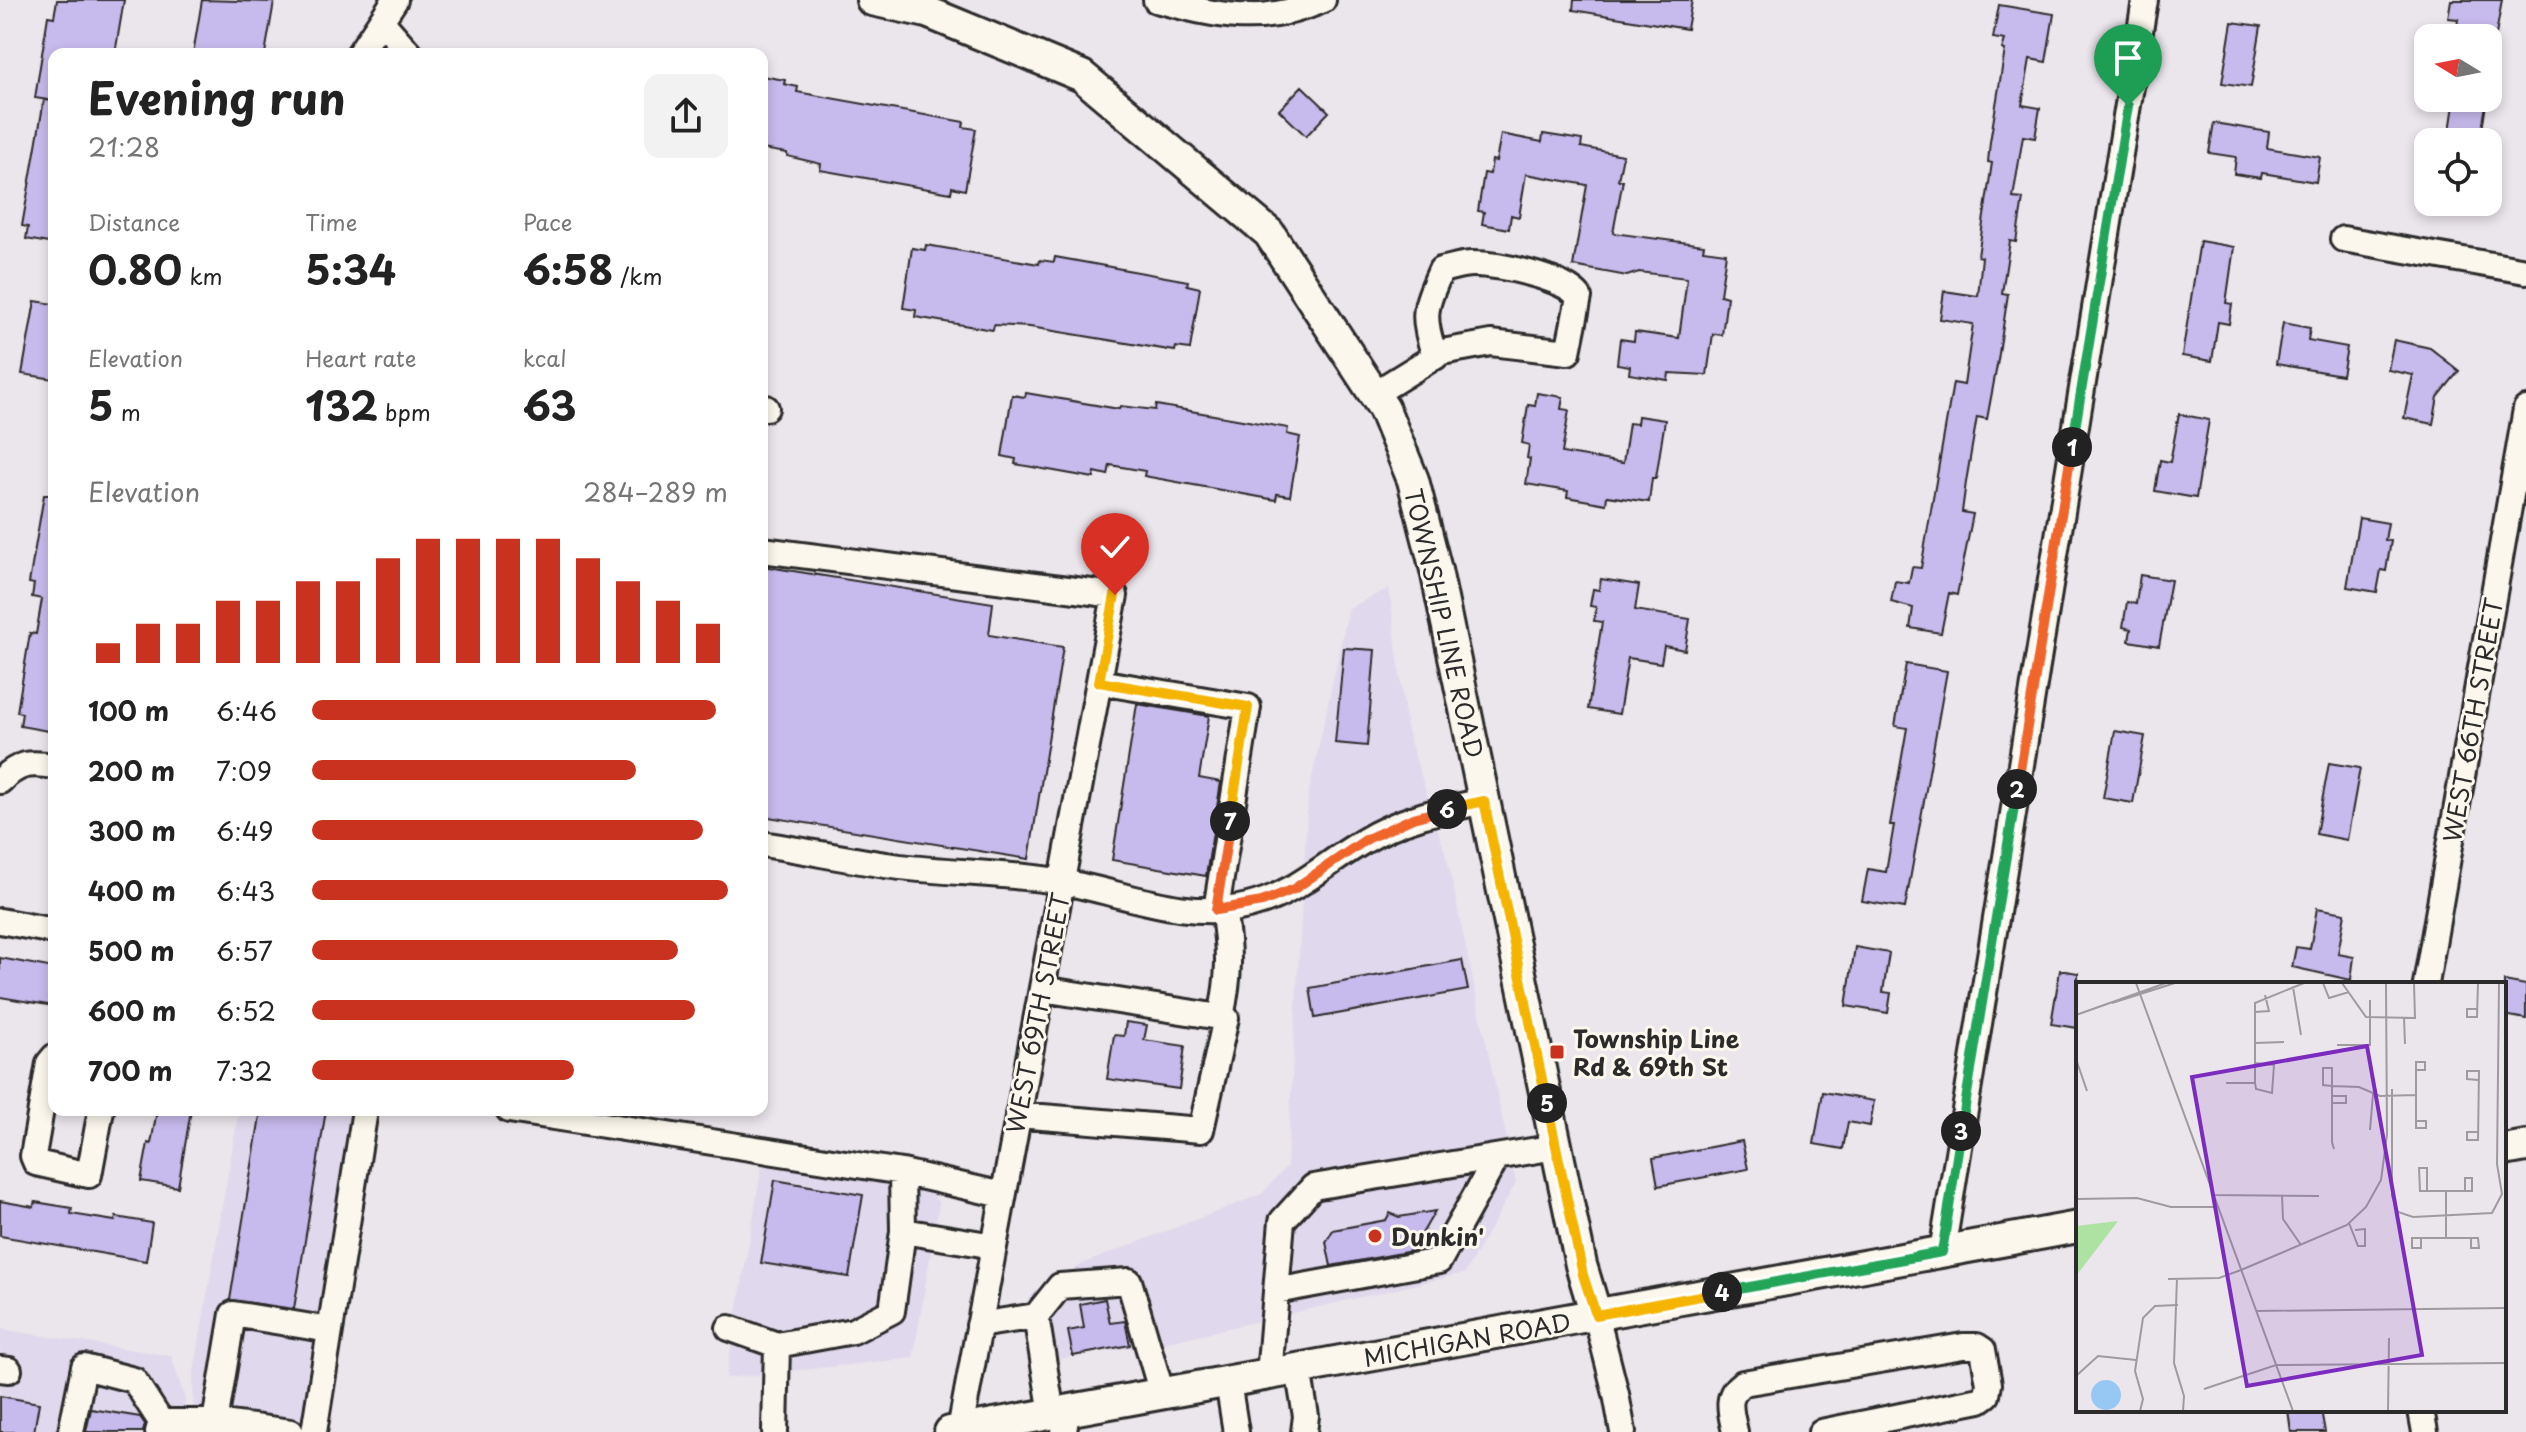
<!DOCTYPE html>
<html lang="en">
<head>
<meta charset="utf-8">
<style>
  :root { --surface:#fff; --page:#f2f2f2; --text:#222; --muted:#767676; --accent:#c8321e }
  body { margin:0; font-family:"Playpen Sans",sans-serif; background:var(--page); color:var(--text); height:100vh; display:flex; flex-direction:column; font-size:30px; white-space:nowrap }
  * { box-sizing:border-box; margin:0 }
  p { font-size:26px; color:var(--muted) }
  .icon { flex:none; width:44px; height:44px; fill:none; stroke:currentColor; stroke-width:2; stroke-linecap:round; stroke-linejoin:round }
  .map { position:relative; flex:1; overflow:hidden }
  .sheet { position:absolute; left:48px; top:48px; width:720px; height:1068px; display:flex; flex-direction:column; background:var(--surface); border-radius:16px; box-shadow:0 4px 12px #0003 }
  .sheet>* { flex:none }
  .needle { width:52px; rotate:280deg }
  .buttons { position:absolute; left:2414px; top:24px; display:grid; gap:16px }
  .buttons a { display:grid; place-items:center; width:88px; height:88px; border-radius:16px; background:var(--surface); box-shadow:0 4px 12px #0003; font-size:40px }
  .pin { position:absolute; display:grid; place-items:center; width:68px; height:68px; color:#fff; margin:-82px -34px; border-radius:50% 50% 50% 0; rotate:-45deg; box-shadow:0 0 8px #0007 }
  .pin .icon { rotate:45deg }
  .km { position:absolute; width:40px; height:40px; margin:-20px; border-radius:50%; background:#222; color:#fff; font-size:22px; line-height:40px; text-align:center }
  .round { display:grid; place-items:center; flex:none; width:84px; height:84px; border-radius:16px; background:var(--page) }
  .headline { display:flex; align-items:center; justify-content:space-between; height:136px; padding:0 40px }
  h1 { font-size:44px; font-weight:700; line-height:60px }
  .metrics { display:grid; grid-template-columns:repeat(3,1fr); gap:12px; height:136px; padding:8px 40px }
  .metrics div { display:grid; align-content:center }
  .metrics b { font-size:40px; font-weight:700 }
  .metrics small { font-size:22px; font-weight:400 }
  .metrics p { font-size:22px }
  .chart { height:224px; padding:16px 40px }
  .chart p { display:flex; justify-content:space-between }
  .chart svg { width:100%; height:144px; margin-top:8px; stroke:var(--accent); stroke-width:6 }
  ul { padding:0 40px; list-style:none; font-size:26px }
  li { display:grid; grid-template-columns:128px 96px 1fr; align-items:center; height:60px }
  li i { height:20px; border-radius:10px; background:var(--accent) }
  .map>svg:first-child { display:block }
  .built { fill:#e0d8ec }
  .building { fill:#c7baec; stroke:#2b2b2b; stroke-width:2 }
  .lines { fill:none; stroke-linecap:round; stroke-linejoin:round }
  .minor-casing { stroke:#2b2b2b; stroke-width:30 }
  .major-casing { stroke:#2b2b2b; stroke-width:36 }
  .minor { stroke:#fbf7ec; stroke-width:24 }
  .major { stroke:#fbf7ec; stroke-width:30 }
  .split-1-casing { stroke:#fff; stroke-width:16 }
  .split-2-casing { stroke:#fff; stroke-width:16 }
  .split-3-casing { stroke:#fff; stroke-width:16 }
  .split-4-casing { stroke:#fff; stroke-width:16 }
  .split-5-casing { stroke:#fff; stroke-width:16 }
  .split-6-casing { stroke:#fff; stroke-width:16 }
  .split-7-casing { stroke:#fff; stroke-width:16 }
  .split-8-casing { stroke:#fff; stroke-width:16 }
  .split-1 { stroke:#22a559; stroke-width:10 }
  .split-2 { stroke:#f0652b; stroke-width:10 }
  .split-3 { stroke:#22a559; stroke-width:10 }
  .split-4 { stroke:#22a559; stroke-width:10 }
  .split-5 { stroke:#f5b400; stroke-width:10 }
  .split-6 { stroke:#f5b400; stroke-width:10 }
  .split-7 { stroke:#f0652b; stroke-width:10 }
  .split-8 { stroke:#f5b400; stroke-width:10 }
  .poi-dot { fill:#c8321e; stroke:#fbf7ec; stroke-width:3 }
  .labels { text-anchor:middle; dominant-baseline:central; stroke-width:6; stroke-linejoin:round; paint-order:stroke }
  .street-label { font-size:24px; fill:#2b2b2b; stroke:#fbf7ec }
  .poi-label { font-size:24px; font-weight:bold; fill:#2b2b2b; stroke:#fbf7ec; text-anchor:start }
  .inset-road { fill:none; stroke:#9e9b9f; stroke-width:2 }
  .view { fill:#7b2cbf; fill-opacity:0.15; stroke:#7b2cbf; stroke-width:4 }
  .inset-edge { fill:none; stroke:#2b2b2b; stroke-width:4 }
</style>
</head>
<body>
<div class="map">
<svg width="2526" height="1432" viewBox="0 0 2526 1432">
  <rect width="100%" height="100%" fill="#ebe5ec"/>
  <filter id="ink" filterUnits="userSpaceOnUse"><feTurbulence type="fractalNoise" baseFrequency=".0125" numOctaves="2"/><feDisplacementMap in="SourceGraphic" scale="16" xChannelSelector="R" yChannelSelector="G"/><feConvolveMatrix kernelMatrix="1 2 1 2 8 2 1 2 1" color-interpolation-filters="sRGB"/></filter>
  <g filter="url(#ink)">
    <path class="built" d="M1389 588 1407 731 1447 859 1516 1183 1465 1273 1163 1343 1057 1359 1032 1357 1020 1309 1036 1290 1087 1262 1262 1194 1287 1166 1308 796 1349 608Z
      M239 1110H379L329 1432H194L193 1378Z
      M762 1165 932 1191 939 1204 913 1358 726 1378Z
      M0 1329 171 1356 185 1399 182 1432H0Z"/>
    <path class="building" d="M57 0H124L115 54H54V101L35 98 48 16 54 17Z
      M202 0 274 2 265 54H193Z
      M1574 0H1692L1687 29 1573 10Z
      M2451 0H2502L2496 35 2457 28 2458 19 2448 18Z
      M1999 5 2054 14 2046 62 2030 59 2022 105 2040 108 2035 138 2023 136 2013 198 2023 199 2016 242 2010 241 2002 293 2008 294 1998 360 1987 419 1977 417 1966 482 1962 512 1973 514 1957 595 1949 593 1941 633 1910 628 1913 608 1891 602 1895 581 1909 583 1912 567 1921 568 1953 383 1964 385 1973 324 1940 319 1944 291 1978 296 1982 257 1978 256 1992 163 1988 162 1990 142 2005 50 2002 49 2005 40 1993 38Z
      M2232 22 2261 26 2251 87 2222 83Z
      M762 76 785 80 784 84 798 87 797 92 964 122 963 127 976 129 965 190 952 187 951 193 820 170 821 164 787 156V153L762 149Z
      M1302 86 1329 112 1306 136 1279 110Z
      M2455 98H2487L2481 136 2450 131Z
      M44 100 54 101V244L26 239 28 227 22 226Z
      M2214 123 2269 132 2267 148 2320 157 2316 182 2262 173 2261 178 2234 174 2236 157 2209 153Z
      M1501 134 1542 142 1543 134 1582 140 1581 147 1623 155 1618 180H1623L1613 233 1704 245 1703 250 1726 253 1720 295 1727 297 1722 335 1713 334 1707 375 1669 373 1668 380 1629 374 1630 366 1617 364 1620 339 1634 341 1635 332 1679 338 1687 278 1639 272 1627 276 1573 266 1587 185 1526 174 1519 217 1511 215 1509 229 1482 224 1484 212 1478 211 1484 173 1490 174 1492 160 1496 161Z
      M2200 241 2234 247 2226 303 2232 304 2229 324 2218 322 2212 361 2182 356Z
      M926 245 1039 264 1040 260 1054 262 1055 257 1188 281 1187 285 1200 288 1190 349 1176 347 1175 351 1030 327 994 325 993 330 915 317 916 310 903 308 912 248 925 250Z
      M35 301 54 304V379L22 374Z
      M2283 323 2310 328 2308 340 2347 347 2342 375 2276 364Z
      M2394 340 2430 348 2459 371 2438 397 2433 424 2404 418 2413 375 2388 370Z
      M1026 393 1119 409 1120 406 1155 410 1156 405 1288 428 1287 434 1300 437 1290 496 1277 494 1276 500 1144 476 1145 471 1110 465 1108 475 1095 472 1094 478 1015 464 1016 459 1002 456 1012 395 1025 397Z
      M1537 393 1563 397 1561 409 1569 410 1562 453 1623 463 1629 423 1637 424 1638 416 1665 420 1656 478H1652L1649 502 1607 496 1606 504 1567 497 1568 491 1526 484 1530 459 1527 458 1529 445 1522 443 1528 405 1535 406Z
      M2179 414 2209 420 2196 498 2155 491 2160 460 2170 462Z
      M44 495H54V732L20 726 22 713 17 712 30 633 36 634 42 599 32 597 34 584 29 583Z
      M2359 518 2388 523 2385 540 2391 541 2386 571 2381 570 2377 592 2347 587Z
      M762 566 993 603 989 635 1063 647 1029 859 762 816Z
      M2140 575 2171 580 2159 646 2129 641 2131 629 2123 627 2127 602 2136 604Z
      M1601 579 1639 585 1635 610 1690 619 1685 650 1664 646 1661 663 1628 658 1619 714 1588 709 1602 622 1594 621 1596 607 1590 606 1593 589 1599 590Z
      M1344 648 1375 650 1367 746 1335 743Z
      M1906 664 1947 671 1905 908 1862 901 1868 869 1886 872 1894 825H1890L1907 728 1895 726Z
      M1137 704 1209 716 1199 778 1221 782 1206 876 1112 860Z
      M2115 731 2145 736 2133 803 2103 798Z
      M2329 763 2360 768 2347 840 2316 834Z
      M2317 908 2345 913 2338 954 2354 957 2351 980 2292 967 2296 947 2310 949Z
      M1855 947 1889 953 1883 992 1891 993 1888 1013 1846 1006Z
      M0 958 54 968V1006L0 997Z
      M1462 960 1468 990 1315 1018 1310 988Z
      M2060 970 2078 973V1028L2051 1024Z
      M2504 981 2526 985V1019L2504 1015Z
      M1126 1022 1147 1025 1144 1040 1185 1046 1179 1089 1107 1079 1114 1035 1124 1036Z
      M1823 1092 1874 1101 1870 1126 1848 1122 1843 1149 1814 1144Z
      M157 1110H191L178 1187 141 1181 148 1143 151 1144Z
      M261 1110H326L294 1309 230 1300Z
      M1742 1141 1748 1169 1658 1186 1653 1158Z
      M775 1180 863 1195 849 1277 761 1263Z
      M0 1201 34 1207 35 1202 72 1208 71 1214 115 1221 116 1217 152 1223 146 1261 0 1236Z
      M1435 1211 1412 1251 1331 1266 1326 1242 1333 1230 1386 1220 1390 1213 1399 1217Z
      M1105 1299 1110 1323 1125 1321 1130 1345 1073 1356 1068 1331 1084 1328 1080 1304Z
      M0 1396 39 1403 34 1432H0Z
      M91 1409 140 1417 145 1424 143 1432H86Z
      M2288 1410H2321L2325 1432H2291Z"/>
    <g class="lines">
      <g class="minor-casing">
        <path id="minor" d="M1156 0C1219 16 1261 27 1323 0
          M382 22 410 54
          M359 54 395 0
          M2343 239 2526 271
          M1374 394 1442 352 1491 343 1568 352 1579 297C1564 277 1497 264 1472 264 1462 264 1451 268 1441 270 1423 311 1422 315 1435 357
          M762 408H766
          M762 550 1115 595 960 1430
          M1099 682 1248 707 1216 910
          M0 781C19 763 29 762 54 766
          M762 844C808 851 854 861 900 867 954 873 1010 873 1063 882 1124 893 1186 921 1248 906 1296 894 1323 865 1364 841 1401 818 1442 810 1484 801
          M0 921 54 931
          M2426 984 2526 409
          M1221 1017C1230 974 1230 952 1223 909
          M54 1057 49 1063 33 1156 36 1163 89 1175 101 1110
          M509 1110 902 1172 903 1231 892 1311 853 1331 777 1345 775 1432
          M1018 1115 1201 1130 1226 1018 1042 989
          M902 1172 1003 1195
          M903 1231 994 1246
          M1942 1252 2145 0
          M1276 1291 1439 1261 1497 1157
          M1596 1315 1616 1394 1623 1432
          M979 1325 1036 1316
          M729 1328 777 1345
          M0 1369 9 1370
          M1298 1369 1306 1416 1304 1432
          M1269 1375 1282 1221 1313 1187 1556 1147
          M1228 1382 1236 1432
          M2421 1410 2425 1432
          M1052 1414 1036 1316 1060 1286 1129 1281 1162 1394
          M161 1422H215L233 1314 330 1330
          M215 1422 291 1432
          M71 1432 84 1367 134 1380 161 1422 158 1432
          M314 1432 365 1110
          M1064 1432 1067 1411
          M1735 1432C1731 1413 1724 1395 1743 1383L1963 1346H1977L1983 1350 1989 1384 1987 1395 1980 1400 1821 1432"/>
      </g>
      <g class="major-casing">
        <path id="major" d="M872 0 927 12 1082 76 1269 233 1384 409 1413 480 1436 570 1581 1265 1596 1315
          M2504 1150 2526 1146
          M950 1432 2078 1227"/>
      </g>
      <use href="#minor" class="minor"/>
      <use href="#major" class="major"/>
    </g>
  </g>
  <g class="lines" filter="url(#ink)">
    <g class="split-1-casing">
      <path id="split-1" d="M2072 447 2128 106"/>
    </g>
    <g class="split-2-casing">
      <path id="split-2" d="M2017 789 2072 447"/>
    </g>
    <g class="split-3-casing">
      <path id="split-3" d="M1961 1131 2017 789"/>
    </g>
    <g class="split-4-casing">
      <path id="split-4" d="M1722 1292 1942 1252 1961 1131"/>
    </g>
    <g class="split-5-casing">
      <path id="split-5" d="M1547 1103 1583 1275 1596 1315 1722 1292"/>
    </g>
    <g class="split-6-casing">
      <path id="split-6" d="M1447 809 1484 801 1547 1103"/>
    </g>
    <g class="split-7-casing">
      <path id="split-7" d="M1230 821 1216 910 1262 902 1294 889 1367 839 1413 818 1447 809"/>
    </g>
    <g class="split-8-casing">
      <path id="split-8" d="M1115 595 1099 682 1248 707 1230 821"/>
    </g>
    <use href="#split-1" class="split-1"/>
    <use href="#split-2" class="split-2"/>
    <use href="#split-3" class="split-3"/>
    <use href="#split-4" class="split-4"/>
    <use href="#split-5" class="split-5"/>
    <use href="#split-6" class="split-6"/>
    <use href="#split-7" class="split-7"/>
    <use href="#split-8" class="split-8"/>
  </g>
  <g class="poi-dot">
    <rect x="1549" y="1044" width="16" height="16" rx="4"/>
    <circle cx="1375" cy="1236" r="8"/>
  </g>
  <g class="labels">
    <g class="street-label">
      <text transform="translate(1445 623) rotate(77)">TOWNSHIP LINE ROAD</text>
      <text transform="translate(2472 720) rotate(-80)">WEST 66TH STREET</text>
      <text transform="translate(1037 1013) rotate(-79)">WEST 69TH STREET</text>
      <text transform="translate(1467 1339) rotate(-10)">MICHIGAN ROAD</text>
    </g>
    <g class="poi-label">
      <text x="1573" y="1038">Township Line<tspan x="1573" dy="28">Rd &amp; 69th St</tspan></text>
      <text x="1391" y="1236">Dunkin'</text>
    </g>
  </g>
  <g transform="translate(2076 982)">
    <rect width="430" height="430" fill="#ebe5ec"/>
    <path d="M42 239 0 294V244Z" fill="#aee2a3"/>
    <path d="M15 413a15 15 0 1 1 30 0a15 15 0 1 1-30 0Z" fill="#96c8f3"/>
    <path class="inset-road" d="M60 1 217 429M247 1 253 16 273 10M266 1 290 35 339 36 338 1M217 5 225 53M36 21 99 1M401 27H391V35H401L402 1M179 30 193 29 189 13M0 33 90 1M328 36 329 62M179 61 208 60M261 63H294V18M0 77 11 109M179 81 198 83 196 111 180 107 179 101V21L228 1M340 88H349V80H340V146H350V139H340M150 101H179M316 107V214L322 230 337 235 416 231 426 212 421 182 423 1M256 114H270V121H257M294 148 297 112M402 150H391V158H402L403 89H391V97L402 98M258 167 256 160V86H247V103L256 104 283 105 304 114 340 113M351 209V186H343L344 209H396V196H389V209M370 209V256M137 213 243 214M206 213 207 237 225 263M0 217 61 216 95 225H142M273 241 282 264H289V247L279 248M345 256V266H336V256H402L403 266H395V256M165 288 271 243 290 225 305 198 311 153 310 1M101 296 98 381 108 414 107 429M92 297 143 296 165 288M180 329 430 326M0 394 22 374 60 378M128 407 200 383 430 381M64 429 67 417 59 389 67 336 79 324 102 323M312 429 313 356"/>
    <path class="view" d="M291 64 346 373 171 404 116 95Z"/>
    <rect width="430" height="430" class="inset-edge"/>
  </g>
</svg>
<div class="buttons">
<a><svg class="needle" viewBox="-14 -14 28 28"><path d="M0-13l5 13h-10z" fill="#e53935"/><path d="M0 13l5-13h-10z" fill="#767676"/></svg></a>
<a><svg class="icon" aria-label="locate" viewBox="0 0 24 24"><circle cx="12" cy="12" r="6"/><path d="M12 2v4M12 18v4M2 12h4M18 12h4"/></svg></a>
</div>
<div class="pin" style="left:2128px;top:106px;background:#1e9e55"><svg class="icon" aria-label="arrive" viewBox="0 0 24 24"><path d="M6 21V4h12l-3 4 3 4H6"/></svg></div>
<div class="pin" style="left:1115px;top:595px;background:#d93025"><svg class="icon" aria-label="check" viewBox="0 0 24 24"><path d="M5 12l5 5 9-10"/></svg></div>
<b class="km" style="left:2072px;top:447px">1</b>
<b class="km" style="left:2017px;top:789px">2</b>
<b class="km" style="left:1961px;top:1131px">3</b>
<b class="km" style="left:1722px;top:1292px">4</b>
<b class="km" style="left:1547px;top:1103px">5</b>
<b class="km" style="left:1447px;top:809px">6</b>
<b class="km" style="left:1230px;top:821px">7</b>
<section class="sheet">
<div class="headline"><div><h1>Evening run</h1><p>21:28</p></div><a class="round"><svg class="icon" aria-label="share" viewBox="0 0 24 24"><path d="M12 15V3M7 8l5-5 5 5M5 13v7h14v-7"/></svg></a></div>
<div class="metrics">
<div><p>Distance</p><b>0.80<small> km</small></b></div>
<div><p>Time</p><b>5:34</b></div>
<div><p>Pace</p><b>6:58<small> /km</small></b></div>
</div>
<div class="metrics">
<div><p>Elevation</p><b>5<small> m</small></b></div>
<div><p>Heart rate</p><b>132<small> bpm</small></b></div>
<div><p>kcal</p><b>63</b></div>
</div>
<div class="chart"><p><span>Elevation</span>284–289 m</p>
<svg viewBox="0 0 160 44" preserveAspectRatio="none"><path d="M5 44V38M15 44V32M25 44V32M35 44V25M45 44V25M55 44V19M65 44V19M75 44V12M85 44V6M95 44V6M105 44V6M115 44V6M125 44V12M135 44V19M145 44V25M155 44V32"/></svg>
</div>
<ul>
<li><b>100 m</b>6:46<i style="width:97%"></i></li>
<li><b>200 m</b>7:09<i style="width:78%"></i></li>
<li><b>300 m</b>6:49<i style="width:94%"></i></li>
<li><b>400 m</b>6:43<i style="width:100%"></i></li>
<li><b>500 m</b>6:57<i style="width:88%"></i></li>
<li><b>600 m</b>6:52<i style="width:92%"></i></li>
<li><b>700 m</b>7:32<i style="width:63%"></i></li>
</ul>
</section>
</div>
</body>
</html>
